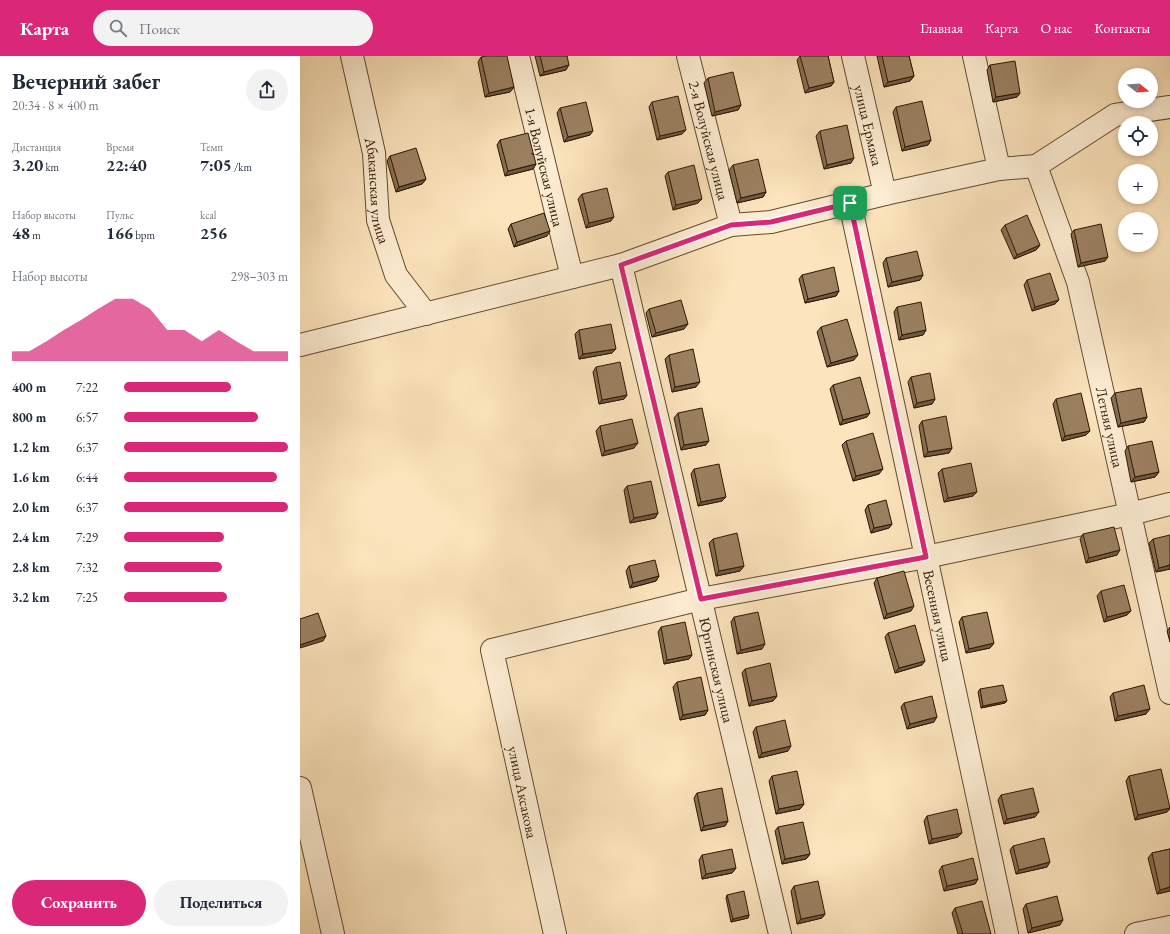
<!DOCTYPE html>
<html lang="ru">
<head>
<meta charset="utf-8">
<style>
  :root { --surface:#fff; --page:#f2f2f3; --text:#1f2937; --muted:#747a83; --accent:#db2777 }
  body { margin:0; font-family:"EB Garamond",serif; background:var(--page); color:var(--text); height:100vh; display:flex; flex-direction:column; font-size:15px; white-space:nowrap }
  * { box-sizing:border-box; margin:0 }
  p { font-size:13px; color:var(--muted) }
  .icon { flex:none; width:22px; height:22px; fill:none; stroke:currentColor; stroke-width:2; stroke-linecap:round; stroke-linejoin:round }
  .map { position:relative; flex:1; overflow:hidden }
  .sheet { display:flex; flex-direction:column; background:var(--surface); width:300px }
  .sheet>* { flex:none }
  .needle { width:26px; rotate:107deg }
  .buttons { position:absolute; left:818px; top:12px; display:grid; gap:8px }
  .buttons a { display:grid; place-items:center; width:40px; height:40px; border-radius:50%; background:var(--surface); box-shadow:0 2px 6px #0003; font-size:20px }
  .pin { position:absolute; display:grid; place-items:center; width:34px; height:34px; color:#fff; margin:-17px; border-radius:8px; box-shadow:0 2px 6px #0006 }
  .round { display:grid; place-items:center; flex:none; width:42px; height:42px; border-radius:21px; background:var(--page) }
  .head { display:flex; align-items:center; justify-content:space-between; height:68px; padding:0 12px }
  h1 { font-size:22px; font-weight:700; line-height:30px }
  .stats { display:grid; grid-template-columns:repeat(3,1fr); gap:6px; height:68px; padding:4px 12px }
  .stats div { display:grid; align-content:center }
  .stats b { font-size:17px; font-weight:700 }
  .stats small { font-size:11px; font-weight:400 }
  .stats p { font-size:11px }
  .chart { height:112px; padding:8px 12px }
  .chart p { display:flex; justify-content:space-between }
  .chart svg { width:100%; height:72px; margin-top:4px; fill:var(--accent); opacity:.7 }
  .primary-button { display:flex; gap:8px; margin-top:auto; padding:8px 12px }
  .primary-button a { flex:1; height:46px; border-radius:24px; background:var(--accent); color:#fff; font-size:16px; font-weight:700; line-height:46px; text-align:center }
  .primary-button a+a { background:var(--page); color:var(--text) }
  ul { padding:0 12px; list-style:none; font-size:13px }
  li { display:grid; grid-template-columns:64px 48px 1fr; align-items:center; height:30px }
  li i { height:10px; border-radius:5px; background:var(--accent) }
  header { display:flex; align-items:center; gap:24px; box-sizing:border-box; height:56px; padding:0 20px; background:var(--accent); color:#fff }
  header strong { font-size:19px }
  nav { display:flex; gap:22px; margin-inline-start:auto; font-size:14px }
  .search { width:280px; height:36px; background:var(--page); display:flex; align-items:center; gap:10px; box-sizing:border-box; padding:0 14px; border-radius:22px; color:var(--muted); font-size:15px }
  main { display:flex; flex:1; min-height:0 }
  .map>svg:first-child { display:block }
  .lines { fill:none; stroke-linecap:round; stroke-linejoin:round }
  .minor-casing { stroke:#64492f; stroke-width:24 }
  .minor { stroke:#fdedd3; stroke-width:22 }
  .wall { fill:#856f54; stroke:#311500 }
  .shaded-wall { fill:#6c5a45; stroke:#311500 }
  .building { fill:#9b8162; stroke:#311500 }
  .route-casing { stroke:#fff; stroke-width:8 }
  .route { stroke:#db2777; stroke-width:5 }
  .labels { text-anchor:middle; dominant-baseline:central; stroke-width:3; stroke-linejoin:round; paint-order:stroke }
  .street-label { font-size:15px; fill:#311500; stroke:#fdedd3 }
</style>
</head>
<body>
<header>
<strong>Карта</strong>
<div class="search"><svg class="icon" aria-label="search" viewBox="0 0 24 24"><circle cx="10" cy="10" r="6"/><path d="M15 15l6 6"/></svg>Поиск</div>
<nav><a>Главная</a><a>Карта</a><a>О нас</a><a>Контакты</a></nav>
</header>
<main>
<section class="sheet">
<div class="head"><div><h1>Вечерний забег</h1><p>20:34 · 8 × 400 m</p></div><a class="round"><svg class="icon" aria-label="share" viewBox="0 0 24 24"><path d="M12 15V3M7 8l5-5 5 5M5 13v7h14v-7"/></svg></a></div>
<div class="stats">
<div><p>Дистанция</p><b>3.20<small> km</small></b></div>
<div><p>Время</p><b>22:40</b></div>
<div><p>Темп</p><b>7:05<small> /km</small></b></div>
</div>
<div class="stats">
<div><p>Набор высоты</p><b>48<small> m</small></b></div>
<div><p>Пульс</p><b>166<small> bpm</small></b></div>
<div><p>kcal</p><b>256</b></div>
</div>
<div class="chart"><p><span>Набор высоты</span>298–303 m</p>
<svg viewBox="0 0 160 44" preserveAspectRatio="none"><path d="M0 44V38L10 38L20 32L30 25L40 19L50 12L60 6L70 6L80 12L90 25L100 25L110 32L120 25L130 32L140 38L150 38L160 38V44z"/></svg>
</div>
<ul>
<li><b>400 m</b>7:22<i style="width:65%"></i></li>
<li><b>800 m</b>6:57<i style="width:82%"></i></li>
<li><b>1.2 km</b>6:37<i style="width:100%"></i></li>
<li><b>1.6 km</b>6:44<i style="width:93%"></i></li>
<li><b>2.0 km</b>6:37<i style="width:100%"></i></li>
<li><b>2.4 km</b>7:29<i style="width:61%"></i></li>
<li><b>2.8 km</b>7:32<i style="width:60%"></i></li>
<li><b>3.2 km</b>7:25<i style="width:63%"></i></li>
</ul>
<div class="primary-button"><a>Сохранить</a><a>Поделиться</a></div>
</section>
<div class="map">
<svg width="870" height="878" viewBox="0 0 870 878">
  <rect width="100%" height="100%" fill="#fce4bc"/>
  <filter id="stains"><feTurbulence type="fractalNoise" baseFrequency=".005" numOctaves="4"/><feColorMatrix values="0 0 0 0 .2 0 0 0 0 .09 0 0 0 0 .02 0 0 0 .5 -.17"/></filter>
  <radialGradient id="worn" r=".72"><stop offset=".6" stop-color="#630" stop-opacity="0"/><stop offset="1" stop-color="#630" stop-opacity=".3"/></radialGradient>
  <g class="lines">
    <g class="minor-casing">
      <g id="minor">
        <path id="s1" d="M52 0 74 97 78 164 96 219 126 258"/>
        <path id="s2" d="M218 0 272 221"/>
        <path id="s3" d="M388 0 431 169"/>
        <path id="s4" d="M553 0 585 138"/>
        <path d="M674 0 699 113"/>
        <path id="s5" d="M736 110 778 226 870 637"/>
        <path id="s6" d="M550 147 707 878"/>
        <path id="s7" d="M321 209 480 878"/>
        <path d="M0 289 321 209 431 169 471 166 585 138 699 113 736 110 815 59 870 51"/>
        <path d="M0 732 33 878"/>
        <path d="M255 878 192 594 401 543 626 501 830 458 870 448"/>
        <path d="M836 878 870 871"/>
      </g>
    </g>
    <use href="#minor" class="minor"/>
  </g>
  <path class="wall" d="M235 0H267L266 14 240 20Z
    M500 0H528L534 26 531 30 505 37 497 4Z
    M577 0H609L614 20 610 25 584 31Z
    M181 1 214 31 210 36 185 41 178 6Z
    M690 9 720 37 717 41 693 46 687 14Z
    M408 22 441 49 438 54 412 60 404 27Z
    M352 46 382 78 357 84 349 51Z
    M596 51 631 84 628 89 602 95 593 56Z
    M260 52 290 79 264 86 257 57Z
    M520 75 551 107 524 113 516 80Z
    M200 84 236 108 233 113 205 120 197 89Z
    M90 100 126 123 122 128 96 136 87 105Z
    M433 109 466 136 463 141 437 147 429 114Z
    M368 116 398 147 373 154 365 120Z
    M282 138 311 165 286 172 278 143Z
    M211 168 247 180 214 191 208 173Z
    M705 169 740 189 736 194 714 203 701 174Z
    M774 174 805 205 778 211 771 178Z
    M586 202 623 219 620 224 588 231 583 207Z
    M502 219 539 235 536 240 505 247 499 223Z
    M727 224 759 244 755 248 732 255 724 229Z
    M597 251 626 274 623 279 599 284 594 256Z
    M349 253 384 273 352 281 346 257Z
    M521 271 554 304 527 311 517 276Z
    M279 274 312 297 279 303 275 278Z
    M369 299 396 331 372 336 365 303Z
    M296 311 327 339 324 343 299 348 293 316Z
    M611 321 635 343 632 348 614 352 608 326Z
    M533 329 567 361 540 369 530 333Z
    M815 337 847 361 844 366 818 371 811 342Z
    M756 343 790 375 786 379 762 385 753 348Z
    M378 357 406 389 381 394 374 362Z
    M622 365 652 392 649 397 624 401 619 370Z
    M300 370 334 392 302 400 296 375Z
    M546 385 579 418 553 425 542 389Z
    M828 390 859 416 855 421 831 426 825 395Z
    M394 413 422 445 398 450 391 418Z
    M642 413 677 436 673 440 644 446 638 417Z
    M327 430 358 457 355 462 330 467 324 434Z
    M568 449 592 468 589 472 571 477 565 454Z
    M783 478 817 499 786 507 780 483Z
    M413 483 444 510 440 515 416 520 409 487Z
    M853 483 870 513 856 516 849 487Z
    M329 510 359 520 356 525 330 532 326 515Z
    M577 522 611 555 584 563 574 527Z
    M801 535 827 559 804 566 797 540Z
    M434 561 462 593 437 598 431 566Z
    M662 561 694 587 690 592 666 597 659 566Z
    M361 571 392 599 389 603 364 608 358 576Z
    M870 571V586L867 575Z
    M588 577 622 609 595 617 585 581Z
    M445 613 477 640 473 645 449 650 442 617Z
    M377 626 408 654 405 659 380 664 373 631Z
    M680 633 707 645 705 647 681 652 678 636Z
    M813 637 846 658 815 665 810 641Z
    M604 647 634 666 607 673 601 651Z
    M456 671 488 695 459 702 453 676Z
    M472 720 504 748 500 753 476 758 469 725Z
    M829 720 870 752 867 756 835 764 826 725Z
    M397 737 428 765 425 770 401 775 394 742Z
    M701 739 735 761 704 768 698 744Z
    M627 760 662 777 658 781 629 788 624 765Z
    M478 771 510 798 506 803 482 808 475 775Z
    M713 790 747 811 716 818 710 794Z
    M870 793V835L857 838 848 802 852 797Z
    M402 799 436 812 432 817 402 823 399 804Z
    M642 810 678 823 675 828 644 835 639 815Z
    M494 830 525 858 522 862 497 868 491 835Z
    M427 839 449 859 448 862 431 866 426 842Z
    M726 848 760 869 728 877 723 853Z
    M655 852 691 878H658L652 857Z"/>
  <path class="shaded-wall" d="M269 9 266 14 240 20 244 16Z
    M614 20 610 25 584 31 588 26Z
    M534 26 531 30 505 37 509 32Z
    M214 31 210 36 185 41 189 37Z
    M720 37 717 41 693 46 696 41Z
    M441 49 438 54 412 60 415 56Z
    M386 74 382 78 357 84 360 80Z
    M293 75 290 79 264 86 268 81Z
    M631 84 628 89 602 95 605 91Z
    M554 102 551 107 524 113 527 109Z
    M236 108 233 113 205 120 208 115Z
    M126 123 122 128 96 136 99 131Z
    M466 136 463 141 437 147 441 142Z
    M402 143 398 147 373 154 376 149Z
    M314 161 311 165 286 172 289 167Z
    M250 175 247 180 214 191 217 186Z
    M740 189 736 194 714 203 717 199Z
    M808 201 805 205 778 211 781 207Z
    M623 219 620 224 588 231 592 226Z
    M539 235 536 240 505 247 508 243Z
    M759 244 755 248 732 255 735 251Z
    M388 268 384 273 352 281 356 277Z
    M626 274 623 279 599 284 602 279Z
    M316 293 312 297 279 303 283 298Z
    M558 299 554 304 527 311 531 307Z
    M400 326 396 331 372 336 375 331Z
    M327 339 324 343 299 348 302 344Z
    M635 343 632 348 614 352 617 347Z
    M570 357 567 361 540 369 543 364Z
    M847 361 844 366 818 371 821 367Z
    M790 375 786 379 762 385 765 380Z
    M409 385 406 389 381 394 384 389Z
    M338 387 334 392 302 400 305 395Z
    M652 392 649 397 624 401 628 396Z
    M583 413 579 418 553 425 556 420Z
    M859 416 855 421 831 426 835 421Z
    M677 436 673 440 644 446 648 442Z
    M426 441 422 445 398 450 401 446Z
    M358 457 355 462 330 467 334 462Z
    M592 468 589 472 571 477 574 472Z
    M820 494 817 499 786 507 789 502Z
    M870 509V513L856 516 859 512Z
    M444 510 440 515 416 520 419 515Z
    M359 520 356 525 330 532 333 527Z
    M614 550 611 555 584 563 587 558Z
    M831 555 827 559 804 566 807 561Z
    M26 580 23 585 0 592V589Z
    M694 587 690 592 666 597 669 593Z
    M465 588 462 593 437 598 441 594Z
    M392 599 389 603 364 608 367 604Z
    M625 605 622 609 595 617 599 612Z
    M477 640 473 645 449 650 452 645Z
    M707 645 705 647 681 652 683 650Z
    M850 653 846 658 815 665 818 660Z
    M408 654 405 659 380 664 383 659Z
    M637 661 634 666 607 673 610 668Z
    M491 690 488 695 459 702 462 697Z
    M504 748 500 753 476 758 479 753Z
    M870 752 867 756 835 764 838 759Z
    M739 756 735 761 704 768 707 763Z
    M428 765 425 770 401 775 404 770Z
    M662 777 658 781 629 788 632 783Z
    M510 798 506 803 482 808 485 803Z
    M750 806 747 811 716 818 719 814Z
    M436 812 432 817 402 823 406 818Z
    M678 823 675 828 644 835 647 830Z
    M870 831V835L857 838 860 834Z
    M525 858 522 862 497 868 501 863Z
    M449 859 448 862 431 866 433 863Z
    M763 864 760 869 728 877 732 872Z"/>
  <path class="building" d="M186 0H207L214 31 189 37 181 1Z
    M240 0H267L269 9 244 16Z
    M500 0H528L534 26 509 32Z
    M582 0H609L614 20 588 26Z
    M715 5 720 37 696 41 690 9Z
    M433 16 441 49 415 56 408 22Z
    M378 40 386 74 360 80 352 46Z
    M622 45 631 84 605 91 596 51Z
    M286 46 293 75 268 81 260 52Z
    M547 69 554 102 527 109 520 75Z
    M228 77 236 108 208 115 200 84Z
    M116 92 126 123 99 131 90 100Z
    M458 103 466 136 441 142 433 109Z
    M394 109 402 143 376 149 368 116Z
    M307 132 314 161 289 167 282 138Z
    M244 157 250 175 217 186 211 168Z
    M727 159 740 189 717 199 705 169Z
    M801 168 808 201 781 207 774 174Z
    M617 195 623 219 592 226 586 202Z
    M534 211 539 235 508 243 502 219Z
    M750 217 759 244 735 251 727 224Z
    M381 244 388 268 356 277 349 253Z
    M621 246 626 274 602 279 597 251Z
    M547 263 558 299 531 307 521 271Z
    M311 268 316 293 283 298 279 274Z
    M393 293 400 326 375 331 369 299Z
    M320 306 327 339 302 344 296 311Z
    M630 317 635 343 617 347 611 321Z
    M560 321 570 357 543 364 533 329Z
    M841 332 847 361 821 367 815 337Z
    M781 337 790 375 765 380 756 343Z
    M402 352 409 385 384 389 378 357Z
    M646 360 652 392 628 396 622 365Z
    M332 363 338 387 305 395 300 370Z
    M573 377 583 413 556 420 546 385Z
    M852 385 859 416 835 421 828 390Z
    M671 407 677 436 648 442 642 413Z
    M419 408 426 441 401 446 394 413Z
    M351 425 358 457 334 462 327 430Z
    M586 444 592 468 574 472 568 449Z
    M814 471 820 494 789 502 783 478Z
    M437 477 444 510 419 515 413 483Z
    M870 479V509L859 512 853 483Z
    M355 504 359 520 333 527 329 510Z
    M604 515 614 550 587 558 577 522Z
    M824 529 831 555 807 561 801 535Z
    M458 556 465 588 441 594 434 561Z
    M687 556 694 587 669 593 662 561Z
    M18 557 26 580 0 589V563Z
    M385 566 392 599 367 604 361 571Z
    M615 569 625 605 599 612 588 577Z
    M470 607 477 640 452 645 445 613Z
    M401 621 408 654 383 659 377 626Z
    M703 629 707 645 683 650 680 633Z
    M844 629 850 653 818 660 813 637Z
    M632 640 637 661 610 668 604 647Z
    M485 664 491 690 462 697 456 671Z
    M861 713 870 752 838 759 829 720Z
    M497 715 504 748 479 753 472 720Z
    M422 732 428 765 404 770 397 737Z
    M733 732 739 756 707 763 701 739Z
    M657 753 662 777 632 783 627 760Z
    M503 766 510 798 485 803 478 771Z
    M744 782 750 806 719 814 713 790Z
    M432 793 436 812 406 818 402 799Z
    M870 793V831L860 834 852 797Z
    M673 802 678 823 647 830 642 810Z
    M518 825 525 858 501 863 494 830Z
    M444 835 449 859 433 863 427 839Z
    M757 840 763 864 732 872 726 848Z
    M682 845 691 878H663L655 852Z"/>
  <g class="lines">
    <g class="route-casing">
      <path id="route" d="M550 147 626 501 401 543 321 209 431 169 471 166Z"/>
    </g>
    <use href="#route" class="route"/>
  </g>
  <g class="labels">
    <g class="street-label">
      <text stroke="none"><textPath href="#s4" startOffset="71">улица Ермака</textPath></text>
      <text stroke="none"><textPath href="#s3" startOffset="87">2-я Волуйская улица</textPath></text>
      <text stroke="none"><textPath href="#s2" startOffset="114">1-я Волуйская улица</textPath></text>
      <text stroke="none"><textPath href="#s1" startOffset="137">Абаканская улица</textPath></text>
      <text stroke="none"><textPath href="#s5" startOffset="272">Летняя улица</textPath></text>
      <text stroke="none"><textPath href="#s6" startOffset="422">Весенняя улица</textPath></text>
      <text stroke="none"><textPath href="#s7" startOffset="416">Юргинская улица</textPath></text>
      <text transform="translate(223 736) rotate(78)">улица Аксакова</text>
    </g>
  </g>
  <rect width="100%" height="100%" filter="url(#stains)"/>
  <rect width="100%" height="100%" fill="url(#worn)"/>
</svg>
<div class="buttons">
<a><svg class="needle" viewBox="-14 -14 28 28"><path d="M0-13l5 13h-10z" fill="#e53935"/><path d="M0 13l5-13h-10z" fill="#747a83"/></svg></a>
<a><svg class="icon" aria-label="locate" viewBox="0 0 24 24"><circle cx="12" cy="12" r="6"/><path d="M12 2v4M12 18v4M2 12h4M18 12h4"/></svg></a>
<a>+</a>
<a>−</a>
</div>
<div class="pin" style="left:550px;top:147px;background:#1e9e55"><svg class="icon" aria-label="arrive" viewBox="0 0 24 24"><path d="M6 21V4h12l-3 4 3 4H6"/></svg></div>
</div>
</main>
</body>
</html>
